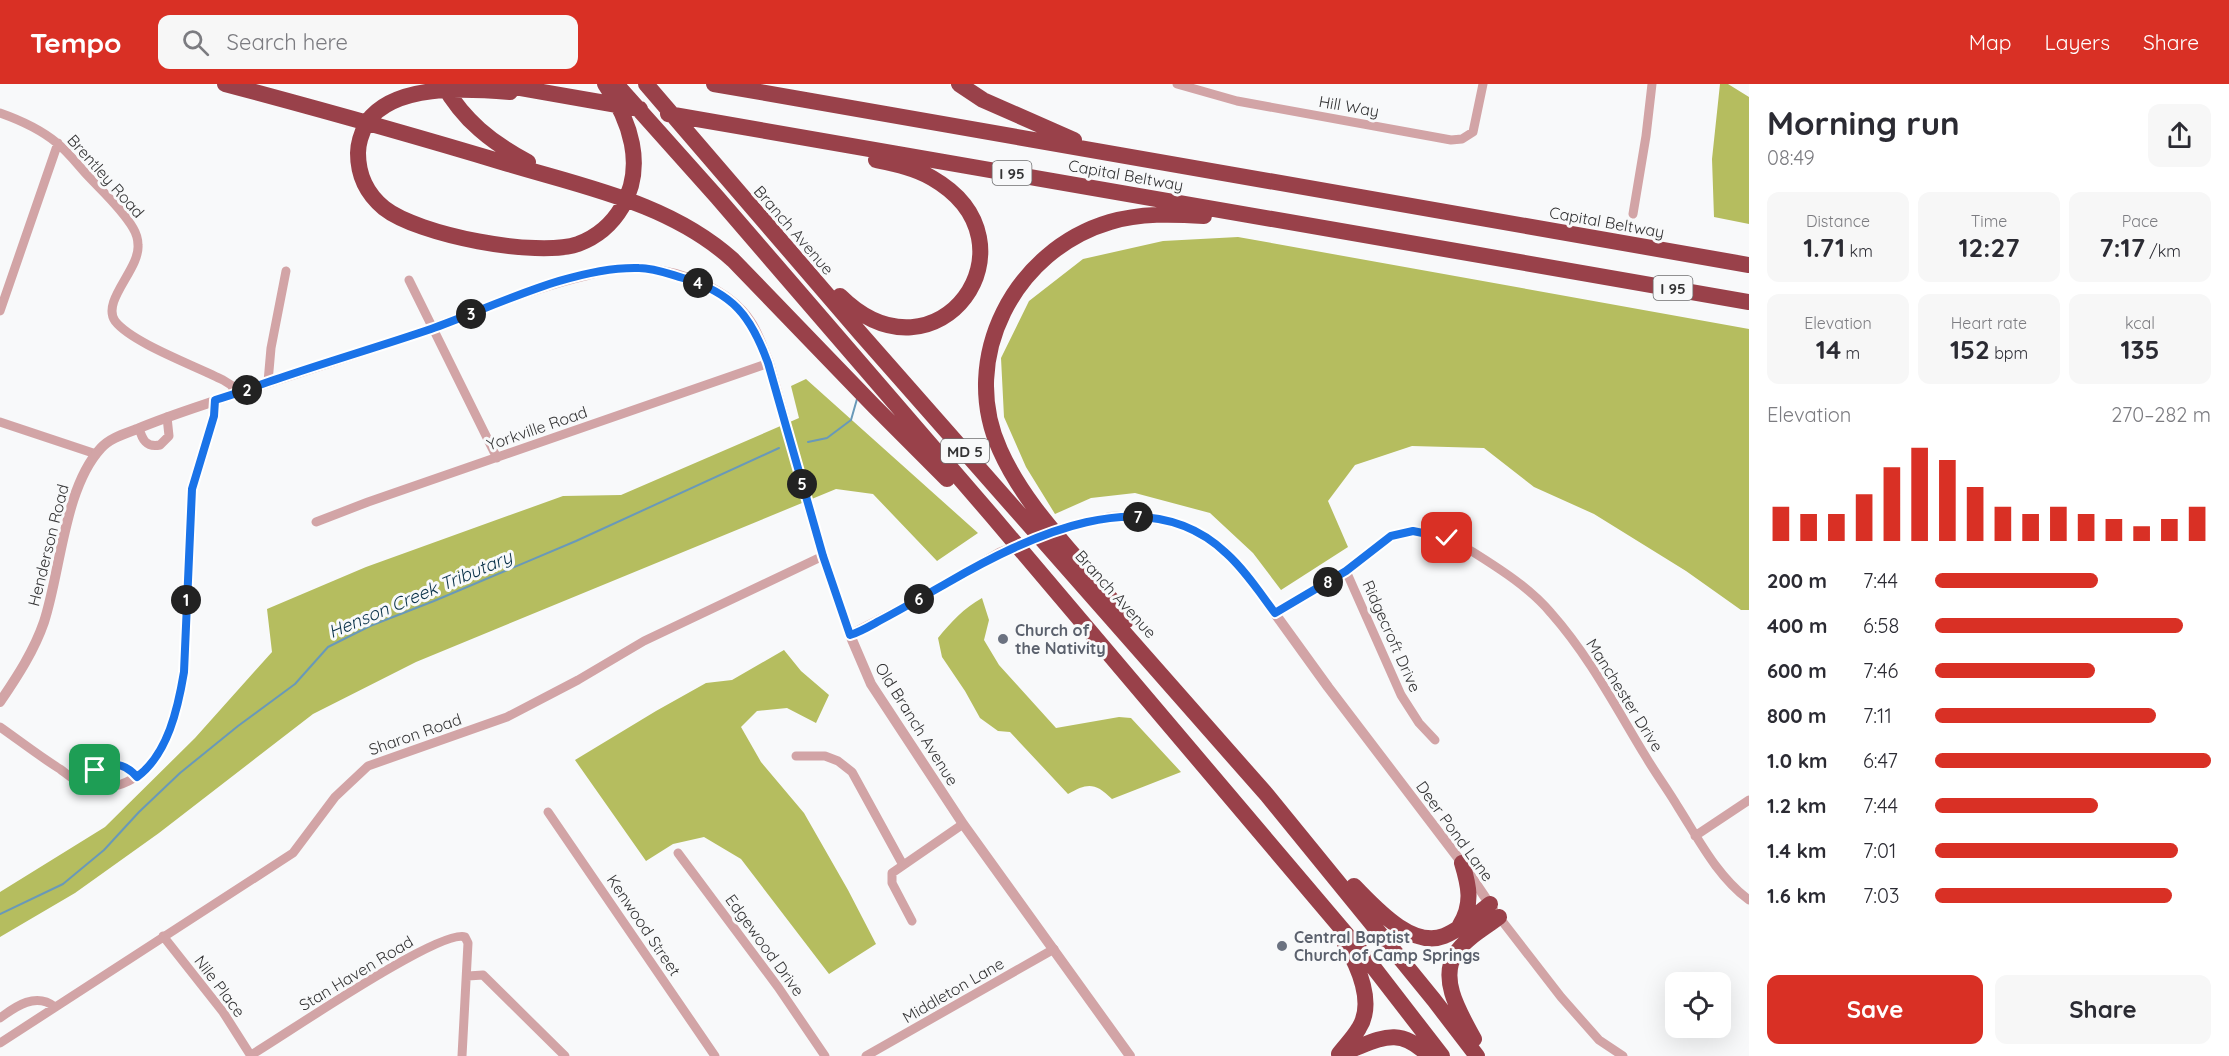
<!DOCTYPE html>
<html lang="en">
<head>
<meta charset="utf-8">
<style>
  :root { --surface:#fff; --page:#f7f7f7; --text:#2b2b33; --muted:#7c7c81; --accent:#d93025 }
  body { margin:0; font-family:Quicksand,sans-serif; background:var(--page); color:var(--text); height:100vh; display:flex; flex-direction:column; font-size:22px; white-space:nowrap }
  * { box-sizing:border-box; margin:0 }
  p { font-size:20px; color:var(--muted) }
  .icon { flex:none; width:33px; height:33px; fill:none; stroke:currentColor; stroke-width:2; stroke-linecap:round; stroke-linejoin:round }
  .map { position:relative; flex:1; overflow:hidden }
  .details { display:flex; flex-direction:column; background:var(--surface); width:480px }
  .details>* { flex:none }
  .fabs { position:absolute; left:1665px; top:888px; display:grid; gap:12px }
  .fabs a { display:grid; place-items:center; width:66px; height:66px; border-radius:12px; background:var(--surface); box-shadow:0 6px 24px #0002; font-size:30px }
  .pin { position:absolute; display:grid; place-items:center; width:51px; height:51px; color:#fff; margin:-26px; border-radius:12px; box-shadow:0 3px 9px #0006 }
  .km { position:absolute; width:30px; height:30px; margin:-15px; border-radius:50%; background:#222; color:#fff; font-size:16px; line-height:30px; text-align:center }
  .round { display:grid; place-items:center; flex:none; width:63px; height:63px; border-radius:12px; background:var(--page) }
  .head { display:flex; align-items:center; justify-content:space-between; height:102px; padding:0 18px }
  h1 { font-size:33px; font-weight:700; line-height:45px }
  .figures { display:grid; grid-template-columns:repeat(3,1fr); gap:9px; height:102px; padding:6px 18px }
  .figures div { display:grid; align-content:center; border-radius:12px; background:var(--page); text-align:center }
  .figures b { font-size:26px; font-weight:700 }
  .figures small { font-size:16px; font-weight:400 }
  .figures p { font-size:16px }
  .chart { height:168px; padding:12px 18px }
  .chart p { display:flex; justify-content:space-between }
  .chart svg { width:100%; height:108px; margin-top:6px; stroke:var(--accent); stroke-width:6 }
  .button { display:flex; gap:12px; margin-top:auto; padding:12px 18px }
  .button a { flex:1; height:69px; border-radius:12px; background:var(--accent); color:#fff; font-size:24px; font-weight:700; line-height:69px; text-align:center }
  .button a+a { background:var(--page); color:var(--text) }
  ul { padding:0 18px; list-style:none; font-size:20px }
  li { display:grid; grid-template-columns:96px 72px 1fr; align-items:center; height:45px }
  li i { height:15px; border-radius:8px; background:var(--accent) }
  header { display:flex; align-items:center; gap:36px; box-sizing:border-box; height:84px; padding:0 30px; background:var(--accent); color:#fff }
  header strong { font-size:28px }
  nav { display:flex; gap:33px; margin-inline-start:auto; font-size:21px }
  .search { width:420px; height:54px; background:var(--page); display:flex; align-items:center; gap:15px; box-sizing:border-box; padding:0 21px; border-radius:12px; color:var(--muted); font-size:22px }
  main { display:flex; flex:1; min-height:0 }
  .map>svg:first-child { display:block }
  .forest { fill:#b5bd5f }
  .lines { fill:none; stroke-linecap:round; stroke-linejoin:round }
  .stream { stroke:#6999b9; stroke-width:2 }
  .minor { stroke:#d2a4a6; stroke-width:9 }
  .tertiary { stroke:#d2a4a6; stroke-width:10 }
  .motorway { stroke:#99414a; stroke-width:16 }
  .route-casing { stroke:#fff; stroke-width:12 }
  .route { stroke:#1a73e8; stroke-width:8 }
  .worship-dot { fill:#6b7280; stroke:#f8f9fa; stroke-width:2 }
  .labels { text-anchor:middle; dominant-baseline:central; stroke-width:6; stroke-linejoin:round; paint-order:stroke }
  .shield { fill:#f8f9fa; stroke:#6f6f70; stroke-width:1.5 }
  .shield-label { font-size:15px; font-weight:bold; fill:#343435 }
  .street-label { font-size:16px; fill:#343435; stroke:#f8f9fa }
  .worship-label { font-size:16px; font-weight:bold; fill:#5b616d; stroke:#f8f9fa; text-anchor:start }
  .water-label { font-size:18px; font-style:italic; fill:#0b334a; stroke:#f8f9fa }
</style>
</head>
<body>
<header>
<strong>Tempo</strong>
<div class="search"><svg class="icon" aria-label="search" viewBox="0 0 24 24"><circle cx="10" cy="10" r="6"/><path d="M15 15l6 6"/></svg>Search here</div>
<nav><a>Map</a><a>Layers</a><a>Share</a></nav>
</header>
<main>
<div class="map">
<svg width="1749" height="972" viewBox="0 0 1749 972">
  <rect width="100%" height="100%" fill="#f8f9fa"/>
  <path class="forest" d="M1720 0H1728L1749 13V140L1714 133 1712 75Z
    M1238 153 1749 245V526H1741L1686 487 1594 430 1534 403 1484 364 1412 362 1355 381 1328 417 1348 463 1281 506 1253 469 1210 429 1135 409 1091 414 1055 430 1026 383 1004 333 1001 274 1029 217 1083 175 1163 157Z
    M806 295 978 449 937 477 873 410 836 405 416 578 313 630 159 749 75 809 0 853V808L105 743 195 654 272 568 267 525 366 483 563 412 621 411 799 334 791 302Z
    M982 514 989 536 984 556 999 581 1056 644 1119 633 1131 634 1181 688 1112 715C1095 698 1087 699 1068 710L1010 648 998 647 980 634 965 607 942 573 938 554C951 538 964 524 982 514Z
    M784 566 801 587 829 611 816 639 787 624 757 627 741 643 761 678 804 729 848 806 876 860 829 890 741 775 704 753 673 760 646 777 575 676 656 627 706 599 732 596Z"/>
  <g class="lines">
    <path class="stream" d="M808 358 827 354 851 336 857 315
      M0 830 63 800 104 766 139 728 180 689 238 642 295 600 328 563 370 542 434 517 576 457 779 364"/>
    <path class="minor" d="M1177 0 1237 17 1451 56 1462 55 1473 48 1483 0
      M0 29C20 36 40 45 57 59 68 68 78 81 88 92 103 108 122 125 133 144 136 149 138 155 138 161 140 185 101 217 115 237 132 259 196 282 223 296L231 301 237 310
      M1633 130 1646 52 1652 0
      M409 196 497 374
      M0 227 58 59
      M268 298 271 264 286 187
      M0 338 96 370
      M139 344C142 355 146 364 160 361L169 352 167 333
      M316 438 368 418 769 279
      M1346 487 1401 611 1419 639 1435 656
      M1275 529 1346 487 1391 452C1419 441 1448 453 1473 468 1500 485 1530 504 1551 529 1590 573 1616 624 1646 673 1656 690 1668 706 1678 723 1699 756 1717 792 1749 816
      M0 643C20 657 39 672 60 685 67 690 74 697 83 700 91 704 101 704 110 703 161 695 177 632 184 588L192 405 215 332V316
      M796 672H825L838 677 852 688 903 781
      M85 701C97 678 118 671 137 693
      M548 728 715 972
      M1695 752 1749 716
      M678 769 778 903 825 972
      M1499 833 1561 913 1599 956 1623 972
      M912 837 892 799V789L963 740
      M163 852 223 928 251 972
      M468 892 483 891 565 972
      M0 934C16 922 36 908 55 923
      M0 959 293 769 335 713 368 682 507 633 578 596 644 557 823 472
      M251 971C282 953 440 844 465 853L468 859 462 972
      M866 972 1054 865"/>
    <path class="tertiary" d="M850 551 918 516 999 469 1063 444 1110 433 1130 432 1169 437 1187 443 1209 455 1226 468 1255 502 1328 603 1462 779 1493 825
      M0 618C17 593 34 567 44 538 61 486 64 404 101 364 110 354 124 350 137 345 170 331 204 321 238 309 302 287 368 267 432 244 483 226 534 203 587 191 605 186 625 182 643 184 681 188 728 204 750 237 759 250 763 265 769 279L823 472 850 551 871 600 963 740 1130 972"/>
    <path class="motorway" d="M225 0C319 25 412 51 505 79 584 103 670 119 733 176L874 322 947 395
      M443 0C463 36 492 59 528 78
      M497 0 640 25
      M616 0 717 113 993 433 1364 871 1442 972
      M646 0 861 250 1267 711 1434 916 1477 972
      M714 0 1749 181
      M959 0 983 16 1074 56
      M510 8C464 4 394 0 367 38 362 48 358 58 358 69 358 91 367 110 384 124 418 151 537 174 578 160 597 153 612 140 622 123 646 82 630 36 605 0
      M668 30 1749 218
      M840 212C937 308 1045 159 932 94 915 84 895 80 876 76
      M1127 536C1086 479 1029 431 1000 366 958 274 1015 166 1110 138 1140 129 1173 130 1204 132
      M1354 802C1374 822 1411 865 1444 852 1461 845 1476 831 1490 820
      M1460 841C1473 820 1469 802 1462 779
      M1474 955C1461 931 1438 895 1456 869 1466 854 1485 844 1499 833
      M1339 970C1346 961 1354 953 1359 944 1375 919 1358 882 1345 860
      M1339 970C1377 958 1396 938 1429 972"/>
  </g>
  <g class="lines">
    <g class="route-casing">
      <path id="route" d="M95 686C111 676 126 680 137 693 168 670 178 624 184 588L192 405 214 332 215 316C237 310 258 301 280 294 330 277 381 262 431 245 493 223 573 182 639 184 654 184 669 190 683 194 733 209 751 232 768 279L823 472 850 551C860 548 870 542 879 537 902 525 924 512 947 499 1026 453 1146 393 1226 469 1245 486 1260 509 1275 529L1346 487 1391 452 1413 447 1447 454"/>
    </g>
    <use href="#route" class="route"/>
  </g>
  <g class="worship-dot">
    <circle cx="1003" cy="555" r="6"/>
    <circle cx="1282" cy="862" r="6"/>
  </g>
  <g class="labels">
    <g class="shield">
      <rect x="992.5" y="77" width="39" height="24" rx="4.5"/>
      <rect x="1653.5" y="192" width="39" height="24" rx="4.5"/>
      <rect x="941" y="355" width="48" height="24" rx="4.5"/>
    </g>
    <g class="shield-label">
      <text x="1012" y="89">I 95</text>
      <text x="1673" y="204">I 95</text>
      <text x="965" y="367">MD 5</text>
    </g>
    <g class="street-label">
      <text transform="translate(1349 22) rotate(10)">Hill Way</text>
      <text transform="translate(1126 91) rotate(10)">Capital Beltway</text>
      <text transform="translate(106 92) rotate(48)">Brentley Road</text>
      <text transform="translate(1607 138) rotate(10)">Capital Beltway</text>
      <text transform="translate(794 146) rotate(49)">Branch Avenue</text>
      <text transform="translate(537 344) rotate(-19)">Yorkville Road</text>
      <text transform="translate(48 461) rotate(-76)">Henderson Road</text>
      <text transform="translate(1116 510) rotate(48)">Branch Avenue</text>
      <text transform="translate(1392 552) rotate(66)">Ridgecroft Drive</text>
      <text transform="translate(1625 611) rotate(58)">Manchester Drive</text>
      <text transform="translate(917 640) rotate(58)">Old Branch Avenue</text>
      <text transform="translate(415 650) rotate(-19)">Sharon Road</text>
      <text transform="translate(1455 747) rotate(54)">Deer Pond Lane</text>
      <text transform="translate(644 841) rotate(56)">Kenwood Street</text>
      <text transform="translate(765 861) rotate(54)">Edgewood Drive</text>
      <text transform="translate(356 889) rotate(-31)">Stan Haven Road</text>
      <text transform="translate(220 902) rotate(53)">Nile Place</text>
      <text transform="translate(953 906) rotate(-30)">Middleton Lane</text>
    </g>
    <g class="worship-label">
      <text x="1015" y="546">Church of<tspan x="1015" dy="18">the Nativity</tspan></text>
      <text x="1294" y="853">Central Baptist<tspan x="1294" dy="18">Church of Camp Springs</tspan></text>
    </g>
    <g class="water-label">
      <text transform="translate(420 510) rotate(-23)">Henson Creek Tributary</text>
    </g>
  </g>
</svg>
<div class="fabs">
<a><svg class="icon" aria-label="locate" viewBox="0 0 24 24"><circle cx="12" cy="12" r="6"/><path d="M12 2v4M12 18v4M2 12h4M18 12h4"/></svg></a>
</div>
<div class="pin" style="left:95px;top:686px;background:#1e9e55"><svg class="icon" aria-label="arrive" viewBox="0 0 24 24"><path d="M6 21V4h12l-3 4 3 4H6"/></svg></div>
<div class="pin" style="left:1447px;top:454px;background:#d93025"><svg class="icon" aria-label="check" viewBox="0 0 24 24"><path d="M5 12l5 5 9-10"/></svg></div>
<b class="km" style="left:186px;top:516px">1</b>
<b class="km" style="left:247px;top:306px">2</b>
<b class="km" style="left:471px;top:230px">3</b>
<b class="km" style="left:698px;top:199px">4</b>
<b class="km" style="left:802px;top:400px">5</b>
<b class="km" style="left:919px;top:515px">6</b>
<b class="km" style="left:1138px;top:433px">7</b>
<b class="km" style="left:1328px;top:498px">8</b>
</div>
<section class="details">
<div class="head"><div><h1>Morning run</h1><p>08:49</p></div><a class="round"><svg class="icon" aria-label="share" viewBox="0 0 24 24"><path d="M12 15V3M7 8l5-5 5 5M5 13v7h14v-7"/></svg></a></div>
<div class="figures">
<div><p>Distance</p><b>1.71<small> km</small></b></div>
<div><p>Time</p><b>12:27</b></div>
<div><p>Pace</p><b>7:17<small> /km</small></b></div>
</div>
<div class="figures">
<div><p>Elevation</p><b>14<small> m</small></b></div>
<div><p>Heart rate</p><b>152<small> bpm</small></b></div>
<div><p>kcal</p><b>135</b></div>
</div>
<div class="chart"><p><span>Elevation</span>270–282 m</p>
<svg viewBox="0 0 160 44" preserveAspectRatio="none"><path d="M5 44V30M15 44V33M25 44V33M35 44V25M45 44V14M55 44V6M65 44V11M75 44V22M85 44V30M95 44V33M105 44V30M115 44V33M125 44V35M135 44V38M145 44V35M155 44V30"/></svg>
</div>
<ul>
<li><b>200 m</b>7:44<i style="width:59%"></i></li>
<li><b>400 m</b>6:58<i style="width:90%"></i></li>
<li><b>600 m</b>7:46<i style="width:58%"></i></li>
<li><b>800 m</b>7:11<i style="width:80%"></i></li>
<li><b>1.0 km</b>6:47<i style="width:100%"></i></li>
<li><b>1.2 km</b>7:44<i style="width:59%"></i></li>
<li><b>1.4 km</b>7:01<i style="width:88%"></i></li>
<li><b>1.6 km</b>7:03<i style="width:86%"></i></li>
</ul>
<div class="button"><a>Save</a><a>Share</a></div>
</section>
</main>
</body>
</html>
